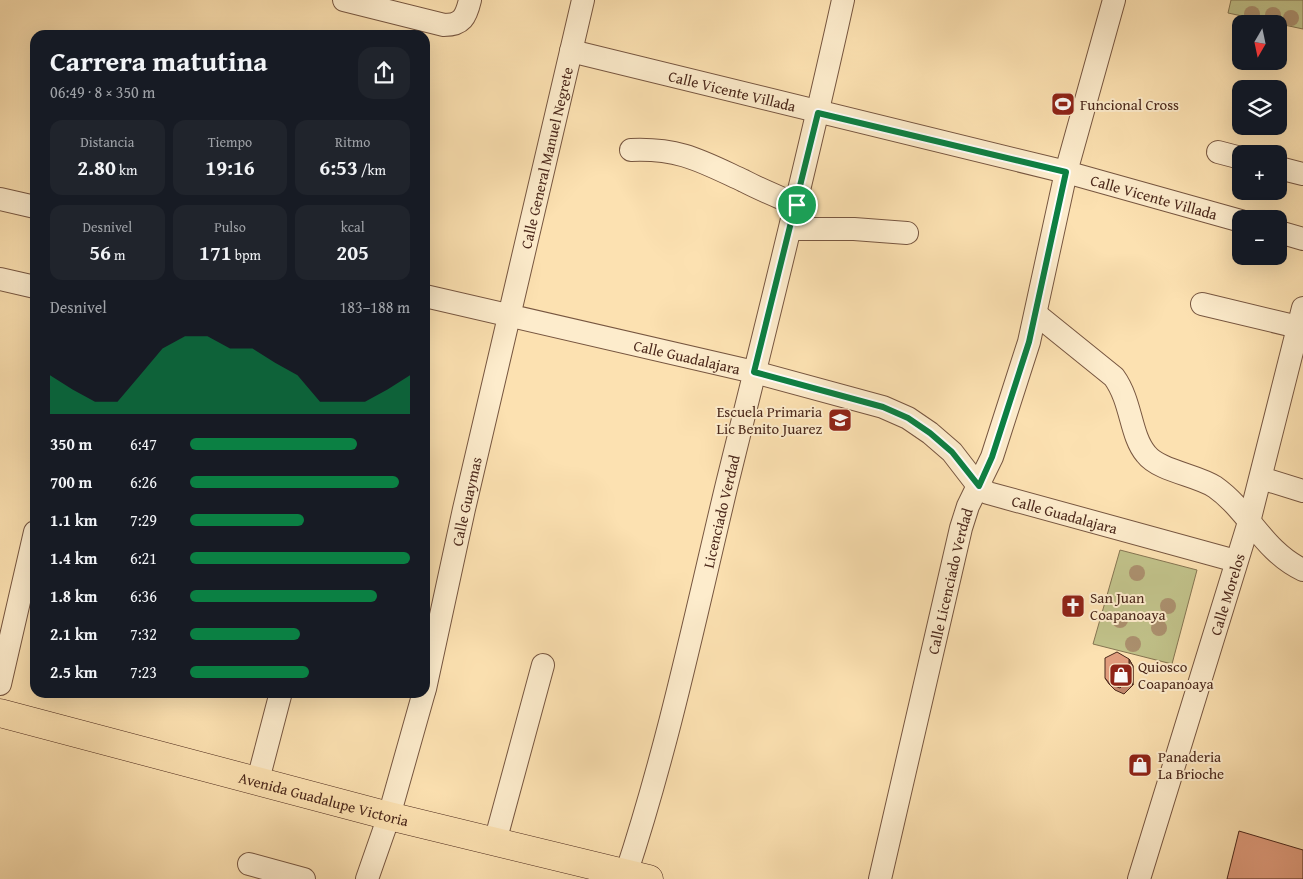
<!DOCTYPE html>
<html lang="es">
<head>
<meta charset="utf-8">
<style>
  :root { --surface:#171b24; --page:#20242c; --text:#f1f3f6; --muted:#9ea1a6; --accent:#0b8043 }
  body { margin:0; font-family:"Gentium Book Plus",serif; background:var(--page); color:var(--text); height:100vh; display:flex; flex-direction:column; font-size:19px; white-space:nowrap }
  * { box-sizing:border-box; margin:0 }
  p { font-size:16px; color:var(--muted) }
  .icon { flex:none; width:28px; height:28px; fill:none; stroke:currentColor; stroke-width:2; stroke-linecap:round; stroke-linejoin:round }
  .map { position:relative; flex:1; overflow:hidden }
  .sheet { position:absolute; left:30px; top:30px; width:400px; height:668px; display:flex; flex-direction:column; background:var(--surface); border-radius:15px; box-shadow:0 5px 20px #0002 }
  .sheet>* { flex:none }
  .needle { width:32px; rotate:189deg }
  .buttons { position:absolute; left:1232px; top:15px; display:grid; gap:10px }
  .buttons a { display:grid; place-items:center; width:55px; height:55px; border-radius:10px; background:var(--surface); box-shadow:0 5px 20px #0002; font-size:25px }
  .pin { position:absolute; display:grid; place-items:center; width:42px; height:42px; color:#fff; margin:-21px; border:2px solid #fff; border-radius:50%; box-shadow:0 1px 5px #0007 }
  .round { display:grid; place-items:center; flex:none; width:52px; height:52px; border-radius:15px; background:var(--page) }
  .overview { display:flex; align-items:center; justify-content:space-between; height:85px; padding:0 20px }
  h1 { font-size:28px; font-weight:800; line-height:38px }
  .metrics { display:grid; grid-template-columns:repeat(3,1fr); gap:8px; height:85px; padding:5px 20px }
  .metrics div { display:grid; align-content:center; border-radius:12px; background:var(--page); text-align:center }
  .metrics b { font-size:21px; font-weight:800 }
  .metrics small { font-size:14px; font-weight:400 }
  .metrics p { font-size:14px }
  .chart { height:140px; padding:10px 20px }
  .chart p { display:flex; justify-content:space-between }
  .chart svg { width:100%; height:90px; margin-top:5px; fill:var(--accent); opacity:.7 }
  ul { padding:0 20px; list-style:none; font-size:16px }
  li { display:grid; grid-template-columns:80px 60px 1fr; align-items:center; height:38px }
  li i { height:12px; border-radius:6px; background:var(--accent) }
  .map>svg:first-child { display:block }
  .green { fill:#c1c28a; stroke:#867552 }
  .lines { fill:none; stroke-linecap:round; stroke-linejoin:round }
  .minor-casing { stroke:#775640; stroke-width:24 }
  .major-casing { stroke:#4b281b; stroke-width:29 }
  .minor { stroke:#fdeccc; stroke-width:22 }
  .major { stroke:#fce1b1; stroke-width:28 }
  .tree { fill:#ab906e }
  .wall { fill:#c2876c; stroke:#4b281b }
  .shaded-wall { fill:#9e6e58; stroke:#4b281b }
  .building { fill:#e19d7e; stroke:#4b281b }
  .route-casing { stroke:#fff; stroke-width:10 }
  .route { stroke:#0b8043; stroke-width:6 }
  .labels { text-anchor:middle; dominant-baseline:central; stroke-width:4; stroke-linejoin:round; paint-order:stroke }
  .street-label { font-size:15px; fill:#4b281b; stroke:#fdeccc }
  .poi-label { font-size:15px; fill:#4b281b; stroke:#fdeccc; text-anchor:start }
</style>
</head>
<body>
<div class="map">
<svg width="1303" height="879" viewBox="0 0 1303 879">
  <rect width="100%" height="100%" fill="#fce1b1"/>
  <filter id="stains"><feTurbulence type="fractalNoise" baseFrequency=".004" numOctaves="4"/><feColorMatrix values="0 0 0 0 .2 0 0 0 0 .09 0 0 0 0 .02 0 0 0 .5 -.17"/></filter>
  <radialGradient id="worn" r=".72"><stop offset=".6" stop-color="#630" stop-opacity="0"/><stop offset="1" stop-color="#630" stop-opacity=".3"/></radialGradient>
  <path class="green" d="M1231 0H1303V29L1228 13Z
    M1120 550 1197 570 1172 664 1093 644Z"/>
  <g class="lines">
    <g class="minor-casing">
      <g id="minor">
        <path d="M344 0 444 25C462 25 466 17 470 0"/>
        <path id="s1" d="M571 51 1066 172 1241 221"/>
        <path d="M631 150C680 148 701 161 744 181 761 190 779 197 797 205"/>
        <path d="M1218 152 1241 158"/>
        <path d="M1279 168 1303 174"/>
        <path d="M0 199 35 207"/>
        <path d="M791 229H854L907 233"/>
        <path d="M1279 232 1303 239"/>
        <path d="M0 279 35 287"/>
        <path id="s2" d="M425 296 754 372 883 407 908 418 930 433 952 452 979 487 988 493 1236 561"/>
        <path d="M1202 304 1298 327"/>
        <path d="M1036 314 1114 377C1132 402 1130 435 1146 454 1159 471 1197 475 1215 487 1249 511 1263 551 1303 570"/>
        <path d="M1261 478 1303 491"/>
        <path d="M0 684 35 532"/>
        <path id="s3" d="M425 689 464 509 583 0"/>
        <path d="M258 780 281 692"/>
        <path d="M495 842 543 665"/>
        <path d="M249 864 304 879"/>
        <path id="s4" d="M626 874C668 747 695 618 726 488 766 326 807 164 843 0"/>
        <path d="M367 879 389 816 424 692"/>
        <path id="s5" d="M880 879 961 528 968 506 992 457 1029 342 1066 172 1114 0"/>
        <path id="s6" d="M1139 879 1249 522 1303 308"/>
      </g>
    </g>
    <g class="major-casing">
      <g id="major">
        <path id="s7" d="M0 713 389 816 649 879"/>
      </g>
    </g>
    <use href="#minor" class="minor"/>
    <use href="#major" class="major"/>
  </g>
  <g class="tree">
    <circle cx="1252" cy="14" r="8"/>
    <circle cx="1273" cy="15" r="8"/>
    <circle cx="1291" cy="18" r="8"/>
    <circle cx="1137" cy="573" r="8"/>
    <circle cx="1168" cy="606" r="8"/>
    <circle cx="1120" cy="620" r="8"/>
    <circle cx="1159" cy="628" r="8"/>
    <circle cx="1133" cy="644" r="8"/>
  </g>
  <path class="wall" d="M1129 659 1133 666V685L1124 694 1115 690 1109 684 1105 678Z"/>
  <path class="shaded-wall" d="M1129 659 1133 666V685L1129 679Z"/>
  <path class="building" d="M1117 652 1129 659V679L1120 688 1110 684 1105 678V658Z
    M1239 831 1303 850V879H1227Z"/>
  <g class="lines">
    <g class="route-casing">
      <path id="route" d="M818 113 1066 172 1029 342 992 457 979 486 952 452 930 433 908 418 883 407 754 372Z"/>
    </g>
    <use href="#route" class="route"/>
  </g>
  <defs>
    <g id="stadium-square" transform="scale(1.25)"><rect x="-9" y="-9" width="18" height="18" rx="4" fill="#8f2418" stroke="#fdeccc"/><path d="M0-5a6.5 5 0 1 0 0 10a6.5 5 0 1 0 0-10ZM-3.5-1.8h7v3.6h-7Z" fill="#fff"/></g>
    <g id="school-square" transform="scale(1.25)"><rect x="-9" y="-9" width="18" height="18" rx="4" fill="#8f2418" stroke="#fdeccc"/><path d="M0-5L7-2L0 1L-7-2ZM-4 1L0 2.5L4 1V4Q0 6-4 4Z" fill="#fff"/></g>
    <g id="church-square" transform="scale(1.25)"><rect x="-9" y="-9" width="18" height="18" rx="4" fill="#8f2418" stroke="#fdeccc"/><path d="M-1.2-6h2.4v3.5h3.3v2.4h-3.3V6h-2.4V-.1h-3.3v-2.4h3.3Z" fill="#fff"/></g>
    <g id="shop-square" transform="scale(1.25)"><rect x="-9" y="-9" width="18" height="18" rx="4" fill="#8f2418" stroke="#fdeccc"/><path d="M-5-2.5h2.3a2.7 3.5 0 0 1 5.4 0H5L5.5 6h-11ZM-1.5-2.5h3a1.5 2.3 0 0 0-3 0Z" fill="#fff"/></g>
  </defs>
  <g fill-rule="evenodd">
    <use href="#stadium-square" x="1063" y="104"/>
    <use href="#school-square" x="840" y="420"/>
    <use href="#church-square" x="1073" y="606"/>
    <use href="#shop-square" x="1121" y="675"/>
    <use href="#shop-square" x="1140" y="765"/>
  </g>
  <g class="labels">
    <g class="street-label">
      <text stroke="none"><textPath href="#s1" startOffset="166">Calle Vicente Villada</textPath></text>
      <text stroke="none"><textPath href="#s3" startOffset="545">Calle General Manuel Negrete</textPath></text>
      <text stroke="none"><textPath href="#s1" startOffset="601">Calle Vicente Villada</textPath></text>
      <text stroke="none"><textPath href="#s2" startOffset="269">Calle Guadalajara</textPath></text>
      <text stroke="none"><textPath href="#s3" startOffset="192">Calle Guaymas</textPath></text>
      <text stroke="none"><textPath href="#s4" startOffset="375">Licenciado Verdad</textPath></text>
      <text stroke="none"><textPath href="#s2" startOffset="689">Calle Guadalajara</textPath></text>
      <text stroke="none"><textPath href="#s5" startOffset="306">Calle Licenciado Verdad</textPath></text>
      <text stroke="none"><textPath href="#s6" startOffset="298">Calle Morelos</textPath></text>
      <text stroke="none"><textPath href="#s7" startOffset="335">Avenida Guadalupe Victoria</textPath></text>
    </g>
    <g class="poi-label">
      <text x="1080" y="104">Funcional Cross</text>
      <text x="822" y="411" text-anchor="end">Escuela Primaria<tspan x="822" dy="17">Lic Benito Juarez</tspan></text>
      <text x="1090" y="597">San Juan<tspan x="1090" dy="17">Coapanoaya</tspan></text>
      <text x="1138" y="666">Quiosco<tspan x="1138" dy="17">Coapanoaya</tspan></text>
      <text x="1158" y="756">Panaderia<tspan x="1158" dy="17">La Brioche</tspan></text>
    </g>
  </g>
  <rect width="100%" height="100%" filter="url(#stains)"/>
  <rect width="100%" height="100%" fill="url(#worn)"/>
</svg>
<div class="buttons">
<a><svg class="needle" viewBox="-14 -14 28 28"><path d="M0-13l5 13h-10z" fill="#e53935"/><path d="M0 13l5-13h-10z" fill="#9ea1a6"/></svg></a>
<a><svg class="icon" aria-label="layers" viewBox="0 0 24 24"><path d="M12 4l9 5-9 5-9-5zM3 14l9 5 9-5"/></svg></a>
<a>+</a>
<a>−</a>
</div>
<div class="pin" style="left:797px;top:205px;background:#1e9e55"><svg class="icon" aria-label="arrive" viewBox="0 0 24 24"><path d="M6 21V4h12l-3 4 3 4H6"/></svg></div>
<section class="sheet">
<div class="overview"><div><h1>Carrera matutina</h1><p>06:49 · 8 × 350 m</p></div><a class="round"><svg class="icon" aria-label="share" viewBox="0 0 24 24"><path d="M12 15V3M7 8l5-5 5 5M5 13v7h14v-7"/></svg></a></div>
<div class="metrics">
<div><p>Distancia</p><b>2.80<small> km</small></b></div>
<div><p>Tiempo</p><b>19:16</b></div>
<div><p>Ritmo</p><b>6:53<small> /km</small></b></div>
</div>
<div class="metrics">
<div><p>Desnivel</p><b>56<small> m</small></b></div>
<div><p>Pulso</p><b>171<small> bpm</small></b></div>
<div><p>kcal</p><b>205</b></div>
</div>
<div class="chart"><p><span>Desnivel</span>183–188 m</p>
<svg viewBox="0 0 160 44" preserveAspectRatio="none"><path d="M0 44V25L10 32L20 38L30 38L40 25L50 12L60 6L70 6L80 12L90 12L100 19L110 25L120 38L130 38L140 38L150 32L160 25V44z"/></svg>
</div>
<ul>
<li><b>350 m</b>6:47<i style="width:76%"></i></li>
<li><b>700 m</b>6:26<i style="width:95%"></i></li>
<li><b>1.1 km</b>7:29<i style="width:52%"></i></li>
<li><b>1.4 km</b>6:21<i style="width:100%"></i></li>
<li><b>1.8 km</b>6:36<i style="width:85%"></i></li>
<li><b>2.1 km</b>7:32<i style="width:50%"></i></li>
<li><b>2.5 km</b>7:23<i style="width:54%"></i></li>
</ul>
</section>
</div>
</body>
</html>
